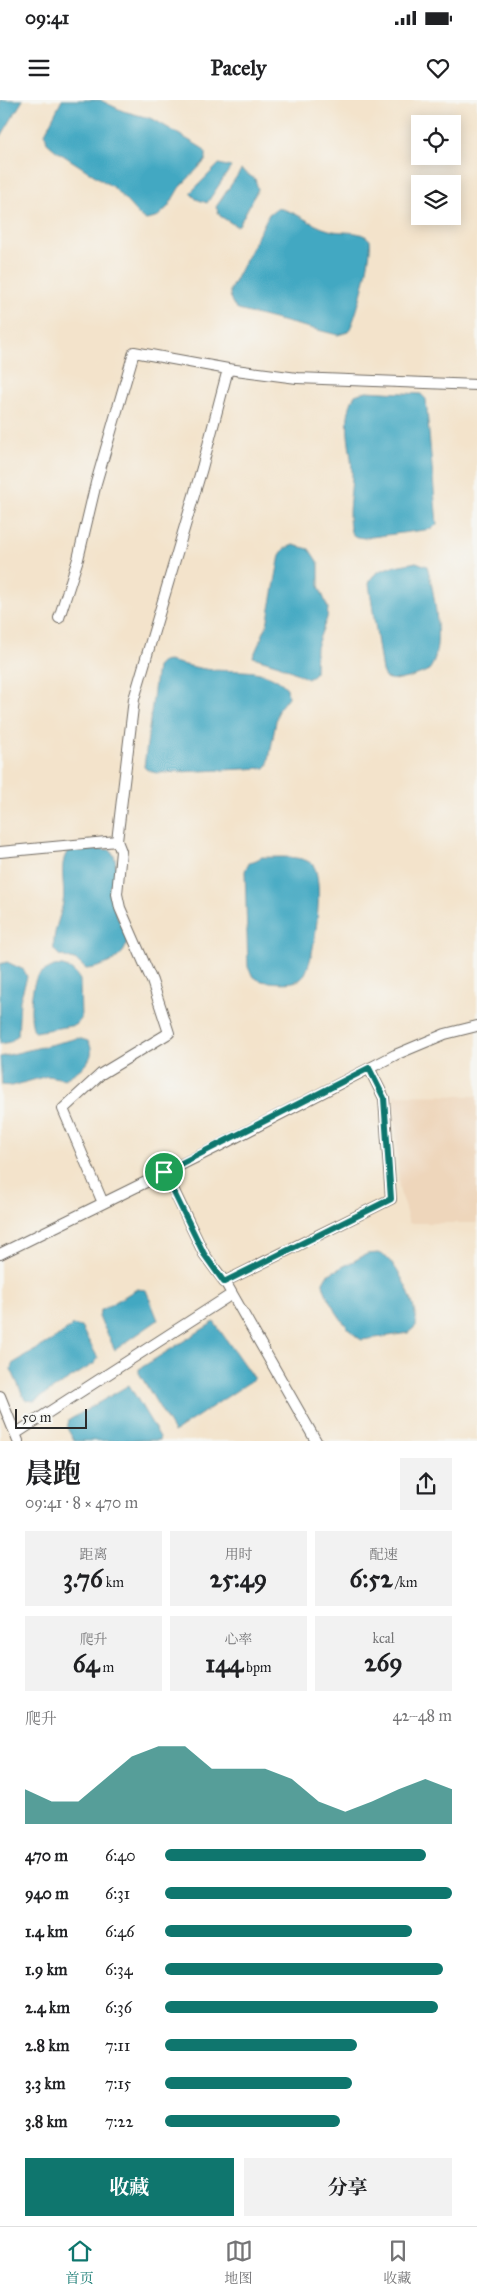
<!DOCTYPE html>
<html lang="zh">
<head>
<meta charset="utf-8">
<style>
  :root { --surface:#fff; --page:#f2f2f2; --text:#202124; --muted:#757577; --line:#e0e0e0; --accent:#0f766e }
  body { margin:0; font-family:"IM FELL Great Primer","Noto Serif SC",serif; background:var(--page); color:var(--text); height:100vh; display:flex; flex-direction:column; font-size:19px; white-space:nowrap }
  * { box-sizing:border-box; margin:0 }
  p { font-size:16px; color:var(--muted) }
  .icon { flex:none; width:28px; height:28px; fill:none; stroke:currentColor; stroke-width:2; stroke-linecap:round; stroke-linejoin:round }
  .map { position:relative; height:1341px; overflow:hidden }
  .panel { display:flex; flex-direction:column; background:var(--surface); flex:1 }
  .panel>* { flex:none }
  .tools { position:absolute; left:411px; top:15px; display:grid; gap:10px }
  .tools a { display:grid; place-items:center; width:50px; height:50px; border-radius:0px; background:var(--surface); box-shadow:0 2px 12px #0003; font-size:25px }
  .scale { position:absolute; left:15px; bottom:12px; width:72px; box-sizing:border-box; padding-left:5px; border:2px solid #2b2b2b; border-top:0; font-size:14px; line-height:18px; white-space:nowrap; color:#2b2b2b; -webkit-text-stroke:4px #f6f6f2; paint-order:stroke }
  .pin { position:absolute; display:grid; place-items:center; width:42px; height:42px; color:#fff; margin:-21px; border:2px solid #fff; border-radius:50%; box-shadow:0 1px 5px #0007 }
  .round { display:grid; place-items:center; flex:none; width:52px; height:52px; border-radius:0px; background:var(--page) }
  .headline { display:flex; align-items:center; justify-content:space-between; height:85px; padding:0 25px }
  h1 { font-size:28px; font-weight:700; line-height:38px }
  .figures { display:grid; grid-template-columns:repeat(3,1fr); gap:8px; height:85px; padding:5px 25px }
  .figures div { display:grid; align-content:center; border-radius:0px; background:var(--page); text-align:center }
  .figures b { font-size:25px; font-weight:700 }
  .figures small { font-size:14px; font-weight:400 }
  .figures p { font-size:14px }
  .chart { height:140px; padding:10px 25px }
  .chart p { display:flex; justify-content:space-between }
  .chart svg { width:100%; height:90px; margin-top:5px; fill:var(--accent); opacity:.7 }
  .button { display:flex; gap:10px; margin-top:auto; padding:10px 25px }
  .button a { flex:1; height:58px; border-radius:0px; background:var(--accent); color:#fff; font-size:20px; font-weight:700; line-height:58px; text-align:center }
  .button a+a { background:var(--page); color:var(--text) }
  ul { padding:0 25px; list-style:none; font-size:16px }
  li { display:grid; grid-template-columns:80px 60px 1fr; align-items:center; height:38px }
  li i { height:12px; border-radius:6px; background:var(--accent) }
  .status { display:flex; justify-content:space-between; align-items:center; height:35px; padding:0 25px; background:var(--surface); direction:ltr }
  .status svg { height:14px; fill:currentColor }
  header { display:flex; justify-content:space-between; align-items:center; height:65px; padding:0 25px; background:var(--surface); font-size:22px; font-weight:700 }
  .dock { display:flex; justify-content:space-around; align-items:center; height:70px; border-top:1px solid var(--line); background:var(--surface); font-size:14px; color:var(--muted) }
  .dock a { display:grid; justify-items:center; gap:2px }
  .dock .selected { color:var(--accent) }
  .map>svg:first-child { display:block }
  .built { fill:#eed6bb }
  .water { fill:#42a8c2; stroke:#366a76 }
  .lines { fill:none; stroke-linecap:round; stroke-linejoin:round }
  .minor-casing { stroke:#716b63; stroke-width:12 }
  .minor { stroke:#fff; stroke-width:10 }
  .route-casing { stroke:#fff; stroke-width:10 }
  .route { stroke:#0f766e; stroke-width:6 }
</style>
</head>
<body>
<div class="status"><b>09:41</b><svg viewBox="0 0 49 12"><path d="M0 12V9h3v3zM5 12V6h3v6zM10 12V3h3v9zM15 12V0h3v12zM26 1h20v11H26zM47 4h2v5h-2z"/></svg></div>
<header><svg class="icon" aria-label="menu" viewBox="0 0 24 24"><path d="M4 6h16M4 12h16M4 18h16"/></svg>Pacely<svg class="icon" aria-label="heart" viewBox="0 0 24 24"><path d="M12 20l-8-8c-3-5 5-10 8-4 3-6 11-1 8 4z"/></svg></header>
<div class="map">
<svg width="477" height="1341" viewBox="0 0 477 1341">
  <rect width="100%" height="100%" fill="#f6f6f2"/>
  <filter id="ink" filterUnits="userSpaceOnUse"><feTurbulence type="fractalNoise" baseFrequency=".02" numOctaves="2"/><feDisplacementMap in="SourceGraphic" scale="10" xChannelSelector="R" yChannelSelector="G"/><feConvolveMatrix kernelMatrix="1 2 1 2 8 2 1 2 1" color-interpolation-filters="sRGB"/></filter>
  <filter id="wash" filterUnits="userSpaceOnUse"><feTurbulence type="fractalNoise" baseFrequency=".0096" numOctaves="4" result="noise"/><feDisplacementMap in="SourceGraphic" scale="20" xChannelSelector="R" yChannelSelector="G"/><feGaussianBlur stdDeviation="1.12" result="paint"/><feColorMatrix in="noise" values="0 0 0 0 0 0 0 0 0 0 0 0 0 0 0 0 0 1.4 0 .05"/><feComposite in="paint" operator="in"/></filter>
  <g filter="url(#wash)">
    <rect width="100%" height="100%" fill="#f3e3cb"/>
    <path class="built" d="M394 995 477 996V1123H409L399 1088Z"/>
    <path class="water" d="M0 0H23L0 38Z
      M62 0H100L123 11 153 19 202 48 206 53V60L179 88 168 107 156 118 146 120 140 116 114 88 55 50 47 43 45 33Z
      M219 64 231 67 207 103 196 99 190 93Z
      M241 70 255 79 258 89 239 125 236 126 220 116 216 107Z
      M277 108C297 111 310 125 329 130 341 134 361 129 370 140 373 153 356 222 348 232L338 235 238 210C231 203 230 199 230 190L269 114Z
      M366 291 421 294 426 299 437 424 432 429 364 438C359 437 354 438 351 432 346 414 352 392 352 374 352 347 340 321 355 295Z
      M293 445 309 449 319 464V486L328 508 327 518 316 547 315 573 308 579 279 565 253 557 267 525 280 455 284 449Z
      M416 462 427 466C434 490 446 553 428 571 413 576 400 583 385 578L382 571 369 484C373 466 400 466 416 462Z
      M168 561C183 564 199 569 214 570 242 572 266 567 287 588L288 597 278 610 268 665 265 668 156 673 146 669 144 667 157 567 162 562Z
      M102 749 110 750C123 763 110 784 112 799 113 811 120 821 125 832 135 855 103 868 86 869L77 861 59 855 54 850C52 833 60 819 63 803 66 788 58 766 67 752L71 751Z
      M262 757C277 758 302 754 313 765 325 778 315 869 301 879 293 884 280 883 271 882 259 882 252 878 248 867L245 771 248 764Z
      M7 862 24 870 27 877 20 900 18 935 10 942 0 944V864Z
      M54 866C66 864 74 870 80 880L81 919 76 925 35 932C28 923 31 886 37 877 41 872 48 869 54 866Z
      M78 938 88 941C100 959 78 971 65 979L47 976 12 986 2 985 0 957Z
      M379 1153C397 1159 418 1207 416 1226L408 1233 362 1240C349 1235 323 1195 323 1182L327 1175 367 1154Z
      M137 1189 146 1190 158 1220 115 1250 99 1217 100 1211Z
      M214 1222 254 1279 174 1332 139 1273V1269Z
      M73 1225 81 1227 98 1258 95 1263 34 1301 25 1300 11 1269 12 1264 59 1236Z
      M129 1285 160 1337 159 1340 74 1341 67 1328 69 1320Z"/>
  </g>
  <g filter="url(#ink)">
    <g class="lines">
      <g class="minor-casing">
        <path id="minor" d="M59 518 78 459 96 383 134 252 228 269 297 278 477 285
          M0 752 117 741
          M165 1072 204 1154 227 1185 316 1341
          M103 1103 63 1009 101 974 169 933 152 881 120 808 117 794 121 751 117 741 134 599 202 368 228 269
          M0 1154 217 1047 395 955 445 934 477 926
          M224 1182 391 1099 384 998 369 968
          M0 1296 18 1341
          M15 1334 232 1194"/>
      </g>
      <use href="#minor" class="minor"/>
    </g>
  </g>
  <g class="lines" filter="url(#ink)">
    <g class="route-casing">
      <path id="route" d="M369 968 384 998 391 1099 224 1182 204 1154 164 1072Z"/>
    </g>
    <use href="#route" class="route"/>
  </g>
</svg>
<div class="tools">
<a><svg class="icon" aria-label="locate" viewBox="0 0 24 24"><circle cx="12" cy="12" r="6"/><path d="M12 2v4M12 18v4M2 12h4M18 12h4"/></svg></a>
<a><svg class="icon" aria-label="layers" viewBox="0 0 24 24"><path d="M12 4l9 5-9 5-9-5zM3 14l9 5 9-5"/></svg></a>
</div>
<div class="scale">50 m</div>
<div class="pin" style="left:164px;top:1072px;background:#1e9e55"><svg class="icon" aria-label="arrive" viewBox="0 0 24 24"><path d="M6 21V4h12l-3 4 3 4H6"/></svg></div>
</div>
<section class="panel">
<div class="headline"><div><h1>晨跑</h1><p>09:41 · 8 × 470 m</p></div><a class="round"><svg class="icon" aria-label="share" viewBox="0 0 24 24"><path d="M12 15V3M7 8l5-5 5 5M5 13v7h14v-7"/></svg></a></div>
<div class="figures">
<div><p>距离</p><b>3.76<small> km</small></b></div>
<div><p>用时</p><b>25:49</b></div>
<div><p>配速</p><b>6:52<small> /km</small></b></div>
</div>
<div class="figures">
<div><p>爬升</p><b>64<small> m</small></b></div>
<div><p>心率</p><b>144<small> bpm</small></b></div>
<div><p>kcal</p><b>269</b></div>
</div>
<div class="chart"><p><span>爬升</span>42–48 m</p>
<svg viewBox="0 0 160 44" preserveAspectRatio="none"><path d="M0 44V27L10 33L20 33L30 22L40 11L50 6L60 6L70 17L80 17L90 17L100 22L110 33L120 38L130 33L140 27L150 22L160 27V44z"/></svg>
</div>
<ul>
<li><b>470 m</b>6:40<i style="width:91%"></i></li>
<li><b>940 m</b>6:31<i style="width:100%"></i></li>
<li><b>1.4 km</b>6:46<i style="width:86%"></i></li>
<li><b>1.9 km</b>6:34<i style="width:97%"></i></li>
<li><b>2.4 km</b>6:36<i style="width:95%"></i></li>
<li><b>2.8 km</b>7:11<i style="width:67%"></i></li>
<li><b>3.3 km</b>7:15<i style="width:65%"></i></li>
<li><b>3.8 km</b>7:22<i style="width:61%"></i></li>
</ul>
<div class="button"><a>收藏</a><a>分享</a></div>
</section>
<nav class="dock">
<a class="selected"><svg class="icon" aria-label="home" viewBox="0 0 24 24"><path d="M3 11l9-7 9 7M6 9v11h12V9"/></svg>首页</a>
<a><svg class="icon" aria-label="map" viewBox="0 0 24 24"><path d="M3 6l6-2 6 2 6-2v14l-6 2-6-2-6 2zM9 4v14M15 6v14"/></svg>地图</a>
<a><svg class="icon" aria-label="saved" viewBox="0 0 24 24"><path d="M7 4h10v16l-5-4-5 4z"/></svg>收藏</a>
</nav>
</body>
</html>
